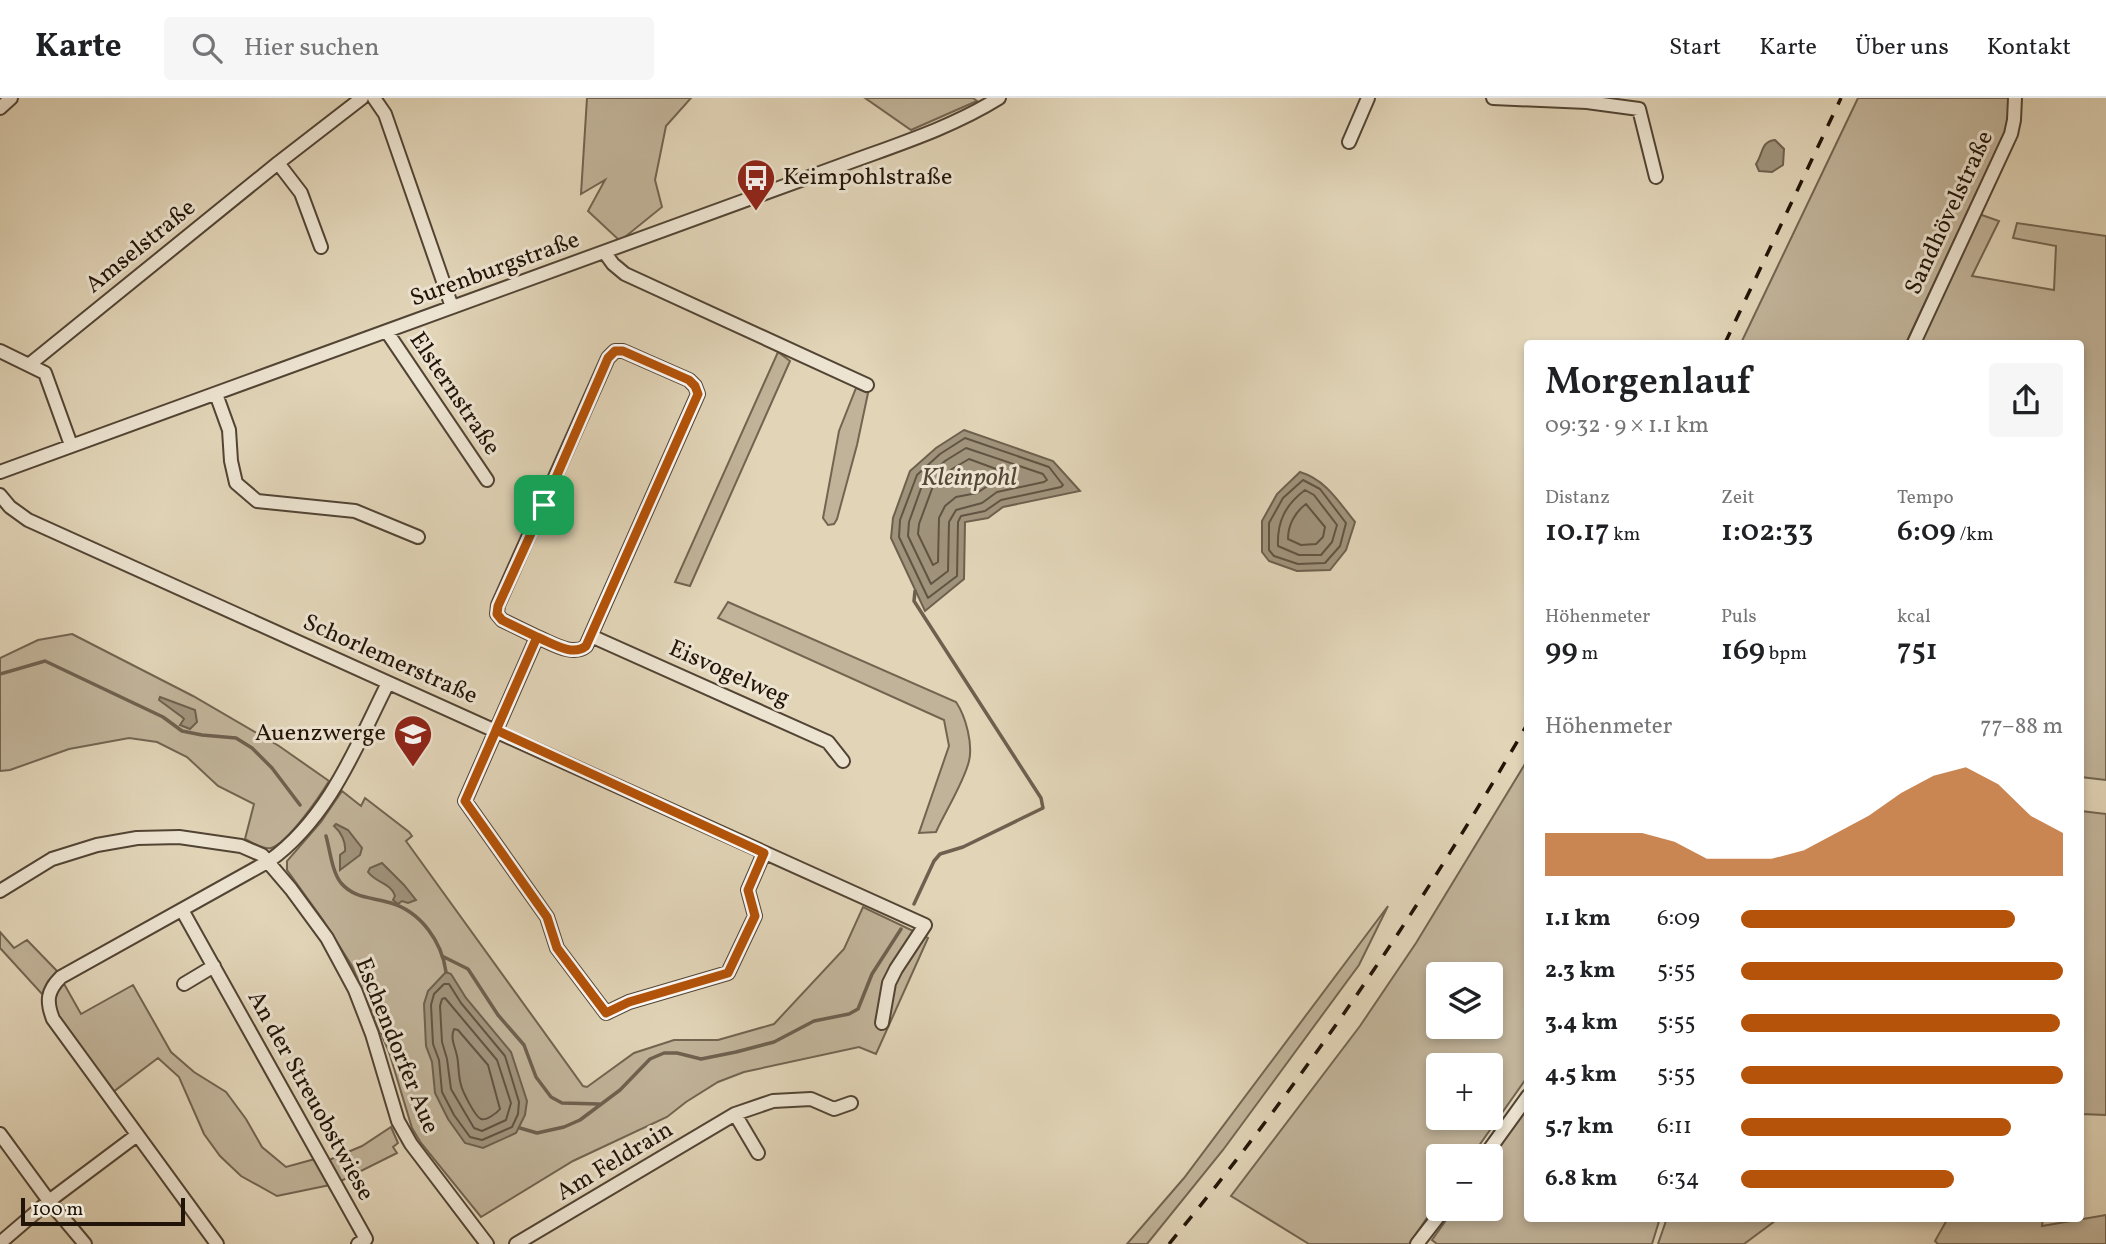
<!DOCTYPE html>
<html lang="de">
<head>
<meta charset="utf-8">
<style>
  :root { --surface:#fff; --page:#f6f6f6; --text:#202124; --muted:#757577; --line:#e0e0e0; --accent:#b45309 }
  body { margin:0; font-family:Vollkorn,serif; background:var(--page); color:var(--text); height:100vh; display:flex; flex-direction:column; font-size:26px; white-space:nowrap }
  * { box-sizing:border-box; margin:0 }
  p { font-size:23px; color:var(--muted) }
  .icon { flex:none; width:38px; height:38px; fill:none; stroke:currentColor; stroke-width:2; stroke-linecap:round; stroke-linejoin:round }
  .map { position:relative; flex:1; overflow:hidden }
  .sheet { position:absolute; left:1524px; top:242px; width:560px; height:882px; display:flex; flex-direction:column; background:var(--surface); border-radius:7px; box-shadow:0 4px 10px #0003 }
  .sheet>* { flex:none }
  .buttons { position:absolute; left:1426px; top:864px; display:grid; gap:14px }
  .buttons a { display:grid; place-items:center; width:77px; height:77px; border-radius:7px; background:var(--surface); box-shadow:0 4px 10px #0003; font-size:35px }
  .scale { position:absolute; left:21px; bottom:18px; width:164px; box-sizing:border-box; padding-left:7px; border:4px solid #221408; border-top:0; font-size:19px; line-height:24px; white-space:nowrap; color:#221408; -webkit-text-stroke:5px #ece3d0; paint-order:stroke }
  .pin { position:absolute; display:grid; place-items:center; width:60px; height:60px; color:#fff; margin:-30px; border-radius:14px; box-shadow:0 4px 10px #0006 }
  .round { display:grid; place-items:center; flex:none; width:74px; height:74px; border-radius:7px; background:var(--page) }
  .summary { display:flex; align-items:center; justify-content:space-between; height:119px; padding:0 21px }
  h1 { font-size:38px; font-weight:600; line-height:52px }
  .stats { display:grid; grid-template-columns:repeat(3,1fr); gap:10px; height:119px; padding:7px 21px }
  .stats div { display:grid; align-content:center }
  .stats b { font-size:30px; font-weight:600 }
  .stats small { font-size:19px; font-weight:400 }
  .stats p { font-size:19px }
  .chart { height:196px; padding:14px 21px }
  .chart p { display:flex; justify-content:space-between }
  .chart svg { width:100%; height:126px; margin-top:7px; fill:var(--accent); opacity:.7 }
  ul { padding:0 21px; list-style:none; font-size:23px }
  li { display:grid; grid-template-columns:112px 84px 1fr; align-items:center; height:52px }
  li i { height:18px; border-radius:9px; background:var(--accent) }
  header { display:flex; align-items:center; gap:42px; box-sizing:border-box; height:98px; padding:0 35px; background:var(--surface); border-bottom:2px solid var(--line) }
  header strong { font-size:33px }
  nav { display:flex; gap:38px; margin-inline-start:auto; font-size:24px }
  .search { width:490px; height:63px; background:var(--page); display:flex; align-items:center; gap:18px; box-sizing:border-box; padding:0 24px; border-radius:7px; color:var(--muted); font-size:26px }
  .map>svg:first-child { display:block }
  .green { fill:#c1b399; stroke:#726450; stroke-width:2; fill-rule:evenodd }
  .water { fill:#a0937c; stroke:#6e604e; stroke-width:2 }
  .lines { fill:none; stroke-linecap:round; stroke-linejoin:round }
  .shore { stroke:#615442; stroke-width:2 }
  .stream { stroke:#6e604e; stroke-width:3.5 }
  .minor-casing { stroke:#524434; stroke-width:16 }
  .minor { stroke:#ece3d0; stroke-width:12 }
  .rail { stroke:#221408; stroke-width:3.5; stroke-dasharray:12 12; stroke-linecap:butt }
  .route-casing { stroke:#fff; stroke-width:14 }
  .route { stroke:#b45309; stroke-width:9 }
  .labels { text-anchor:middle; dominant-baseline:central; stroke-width:6; stroke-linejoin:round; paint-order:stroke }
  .poi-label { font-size:24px; fill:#221408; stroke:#ece3d0; text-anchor:start }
  .street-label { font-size:24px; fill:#221408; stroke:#ece3d0 }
  .water-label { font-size:26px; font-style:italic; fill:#544736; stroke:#ece3d0 }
</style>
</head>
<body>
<header>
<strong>Karte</strong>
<div class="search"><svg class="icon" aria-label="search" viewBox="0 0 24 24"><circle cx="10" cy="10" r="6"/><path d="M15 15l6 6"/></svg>Hier suchen</div>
<nav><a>Start</a><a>Karte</a><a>Über uns</a><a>Kontakt</a></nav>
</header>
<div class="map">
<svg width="2106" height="1146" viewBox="0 0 2106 1146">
  <rect width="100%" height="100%" fill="#e1d4b7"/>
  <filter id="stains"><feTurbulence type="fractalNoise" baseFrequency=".00286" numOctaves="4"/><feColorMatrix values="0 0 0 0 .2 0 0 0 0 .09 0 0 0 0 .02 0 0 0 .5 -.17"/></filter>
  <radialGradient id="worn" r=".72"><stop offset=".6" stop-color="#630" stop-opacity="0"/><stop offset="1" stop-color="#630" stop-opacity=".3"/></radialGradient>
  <path class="green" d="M587 0H691L666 28 655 82 662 109 620 143 588 113 605 82 581 96Z
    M865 0H973L977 3 911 32Z
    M1858 0H2009L2008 27 1906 245H1741Z
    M1979 116 1999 123 1972 178 2054 192 2056 148 2013 140 2017 125 2106 138V682L2081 679V245H1919Z
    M778 254 790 263 690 488 675 484Z
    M856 290 868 295 857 347 837 421 834 426 828 427 823 420 839 333Z
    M728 504 956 604C966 619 973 646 969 663 964 684 945 714 936 734L919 735 949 648 944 622 718 520Z
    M72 536 193 598 279 648 329 683C320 698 287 746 271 750 263 752 252 744 245 741L254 706 218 688 187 659 157 644 129 640 69 651 10 672 0 673V560L38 542Z
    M1528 661V978L1471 1059H1438V1104L1409 1146H1309L1231 1098 1360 928 1416 845ZM1438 877H1491V929H1438ZM1438 968H1491V1020H1438Z
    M342 693 361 708 365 700 409 734 412 738 406 743 583 988 587 989 634 955 674 942H718L774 926 844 851 863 809 928 840 876 956 859 949 744 974 718 984 686 1004 667 1019 573 1063 481 1119 421 1045 412 1030 389 954 352 868 323 822 287 772V763L321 724Z
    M2081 713 2106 716V1017L2081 1016Z
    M1388 808 1359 867 1223 1052 1147 1146H1127L1184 1080Z
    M0 834 14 850 27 842 58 874 48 883 42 896 0 850Z
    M63 884 81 916 133 887 171 954 194 974 226 994 246 1021 262 1049 286 1069 315 1061 330 1087 277 1098 241 1078 220 1058 204 1036 179 979 158 960 113 994 57 917C52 904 54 894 63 884Z
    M1528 1008V1120H1660L1652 1146H1437L1432 1142 1454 1111H1491V1060Z
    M391 1029 398 1045 393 1049 397 1055 341 1083 329 1062 362 1048Z
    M2106 1117V1146H1938L1935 1143 1948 1120H2043L2042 1128Z
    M1667 1120H1779L1744 1146H1658Z"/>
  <path class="water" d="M1775 42 1784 51 1783 67 1772 74 1759 73 1756 66C1763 56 1761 43 1775 42Z
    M964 332 1053 363 1080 393 1003 409 988 420 965 424 964 481 925 513 891 440 893 420 910 373 936 350Z
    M1300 374C1326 382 1338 403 1355 424L1346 452 1330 472 1297 473 1269 463 1262 454V423L1277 396Z
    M160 599 195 612 197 624 190 631 180 627 184 621 182 619 159 602Z
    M336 726 348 732 362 750 360 757 340 772V757L345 753C346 744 341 734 334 728Z
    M382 765 404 787 416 802 408 805 402 803 398 806 393 802 395 798C391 785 376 785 368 774L370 770Z
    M446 874 451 876 466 900 511 954 527 1003 525 1017 516 1035 483 1050 465 1045 448 1021 435 995 432 964 426 948 424 906 428 893Z"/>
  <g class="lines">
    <path class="shore" d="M965 340 1049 369 1063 387 1061 389 1001 402 985 413 961 418 958 424 957 478 928 500 899 439 900 422 917 377 940 356Z
      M966 350 1043 376 1047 382 1044 384 997 394 982 405 956 412 949 424 948 473 931 486 908 438 909 424 924 382 945 363Z
      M969 361 1007 375 1009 379 992 385 977 395 956 399 945 408 939 420 938 464 933 467 918 436 919 426 933 388 952 371Z
      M1303 382 1320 391 1346 425 1340 448 1325 465 1298 466 1274 458 1269 452V425L1283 400Z
      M1305 392 1314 397 1337 427 1332 444 1321 457H1299L1278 448C1277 424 1285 407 1305 392Z
      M1306 406 1325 429 1323 439 1316 446 1301 447 1288 441C1288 427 1295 414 1306 406Z
      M444 886H449L461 905 505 958 519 1004 518 1016 512 1029 482 1042 470 1039 454 1017 442 994 439 962 433 946 431 907 434 896Z
      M445 900 497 962 511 1005 506 1022 482 1033 474 1030 451 991 447 961 442 944 440 908 442 901Z
      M454 931 458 932 488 967 500 1011C497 1015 486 1023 481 1021 475 1019 462 992 461 987 458 977 459 967 457 958 455 948 450 941 454 931Z"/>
    <path class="stream" d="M0 576 45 563 163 619 182 633 202 637 236 640 252 650 272 670 300 707
      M326 738C330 752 332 774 341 785 355 801 372 799 391 805 421 814 442 844 446 874
      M914 806 934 763 940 756 963 749 1043 710 1041 700 914 503 915 493
      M442 858 468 871 498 917 524 947 536 979 551 999 562 1005 599 1006
      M520 1030 537 1035 564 1029 580 1022 620 992 650 961 664 955H677L701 961 736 954 774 944 814 923 849 916 858 911 872 876 901 831"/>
    <g class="minor-casing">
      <path id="minor" d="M374 0 385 16 452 209
        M1493 0 1587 4 1639 11 1656 79
        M0 10 11 0
        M1349 44 1368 0
        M278 65 301 95 321 149
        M605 155 613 166 625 176 867 287
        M387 234 487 382
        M1914 245 2011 36 2014 22 2015 0
        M0 253 45 275 71 347
        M30 266 278 65 362 0
        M216 296 229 332 231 363 236 385 257 403 355 413 418 439
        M0 374 842 67C896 47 951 30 999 0
        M0 397 10 409 28 422 925 827 896 871 889 885 882 925
        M591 538 828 644 843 663
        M537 539C552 545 573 559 586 548L698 296 695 288 689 282 623 253H615L608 260 498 507 497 516 502 522 537 539 465 703 547 819 557 850 606 915 629 904 728 875 755 818 748 792 764 755
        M0 793 52 761 97 747 137 740 179 739 241 748 262 757 291 791 327 840 355 892 372 936 398 1023 411 1046 487 1146
        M182 812 366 1141 358 1146
        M184 886 214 868
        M735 1016 758 1055
        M0 1036 49 1103 85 1146
        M1484 1059 1528 998
        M0 1145 49 1103 137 1037
        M217 1146 53 921C46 903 47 893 61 879L269 763C329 720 356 649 388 585
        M516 1146 735 1016 773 1003 811 1001 834 1011 851 1005
        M1417 1146 1444 1111"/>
    </g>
    <use href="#minor" class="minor"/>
    <path class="rail" d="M1725 245 1841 0
      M1169 1146C1304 983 1422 808 1528 625"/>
  </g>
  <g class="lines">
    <g class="route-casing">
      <path id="route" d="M544 407 498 508 497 516 502 522 537 539 496 632 764 755 748 792 755 818 728 875 629 904 606 915 557 850 547 819 465 703 537 539C552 545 573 559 586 548L698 296 695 288 689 282 623 253H615L608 260 544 407"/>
    </g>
    <use href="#route" class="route"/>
  </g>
  <defs>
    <g id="bus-pin" transform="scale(2.0125)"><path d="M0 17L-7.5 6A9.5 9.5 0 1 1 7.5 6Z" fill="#8f2418" stroke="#ece3d0"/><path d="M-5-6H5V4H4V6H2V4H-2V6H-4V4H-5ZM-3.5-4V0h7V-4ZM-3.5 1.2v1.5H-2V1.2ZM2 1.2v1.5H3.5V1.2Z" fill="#fff"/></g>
    <g id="school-pin" transform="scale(2.0125)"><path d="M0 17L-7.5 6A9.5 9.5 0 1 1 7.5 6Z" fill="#8f2418" stroke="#ece3d0"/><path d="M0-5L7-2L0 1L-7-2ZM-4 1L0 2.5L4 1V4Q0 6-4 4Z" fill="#fff"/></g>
  </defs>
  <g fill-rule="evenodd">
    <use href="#bus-pin" x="756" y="80"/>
    <use href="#school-pin" x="413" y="636"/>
  </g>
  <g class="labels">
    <g class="poi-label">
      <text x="783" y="80">Keimpohlstraße</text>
      <text x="386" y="636" text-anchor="end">Auenzwerge</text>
    </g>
    <g class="street-label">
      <text transform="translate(1950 115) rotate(-65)">Sandhövelstraße</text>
      <text transform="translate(141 149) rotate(-39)">Amselstraße</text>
      <text transform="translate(495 172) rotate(-20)">Surenburgstraße</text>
      <text transform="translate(454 296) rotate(56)">Elsternstraße</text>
      <text transform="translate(390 562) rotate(24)">Schorlemerstraße</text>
      <text transform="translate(729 576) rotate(24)">Eisvogelweg</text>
      <text transform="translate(396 948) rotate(68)">Eschendorfer Aue</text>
      <text transform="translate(310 998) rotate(61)">An der Streuobstwiese</text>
      <text transform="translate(615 1064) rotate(-31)">Am Feldrain</text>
    </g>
    <g class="water-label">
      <text x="969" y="380">Kleinpohl</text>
    </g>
  </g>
  <rect width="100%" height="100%" filter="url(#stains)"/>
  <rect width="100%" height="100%" fill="url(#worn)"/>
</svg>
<div class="buttons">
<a><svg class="icon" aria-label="layers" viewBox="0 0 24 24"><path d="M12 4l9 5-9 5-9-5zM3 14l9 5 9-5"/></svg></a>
<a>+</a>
<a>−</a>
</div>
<div class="scale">100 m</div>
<div class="pin" style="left:544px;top:407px;background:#1e9e55"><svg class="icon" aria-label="arrive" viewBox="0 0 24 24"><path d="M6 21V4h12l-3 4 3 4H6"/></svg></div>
<section class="sheet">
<div class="summary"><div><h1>Morgenlauf</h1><p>09:32 · 9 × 1.1 km</p></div><a class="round"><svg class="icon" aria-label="share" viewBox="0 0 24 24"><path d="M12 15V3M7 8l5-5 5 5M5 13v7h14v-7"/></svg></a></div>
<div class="stats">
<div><p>Distanz</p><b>10.17<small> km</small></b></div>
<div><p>Zeit</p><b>1:02:33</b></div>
<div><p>Tempo</p><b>6:09<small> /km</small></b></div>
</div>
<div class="stats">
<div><p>Höhenmeter</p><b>99<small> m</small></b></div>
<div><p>Puls</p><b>169<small> bpm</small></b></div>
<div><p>kcal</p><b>751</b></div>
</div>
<div class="chart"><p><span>Höhenmeter</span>77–88 m</p>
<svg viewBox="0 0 160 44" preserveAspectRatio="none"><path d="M0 44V29L10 29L20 29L30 29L40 32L50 38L60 38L70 38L80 35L90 29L100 23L110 15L120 9L130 6L140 12L150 23L160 29V44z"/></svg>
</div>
<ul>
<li><b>1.1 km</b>6:09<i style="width:85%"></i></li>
<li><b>2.3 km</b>5:55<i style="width:100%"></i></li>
<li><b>3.4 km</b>5:55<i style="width:99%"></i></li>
<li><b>4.5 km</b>5:55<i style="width:100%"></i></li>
<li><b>5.7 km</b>6:11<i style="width:84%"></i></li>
<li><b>6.8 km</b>6:34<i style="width:66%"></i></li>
</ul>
</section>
</div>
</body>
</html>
